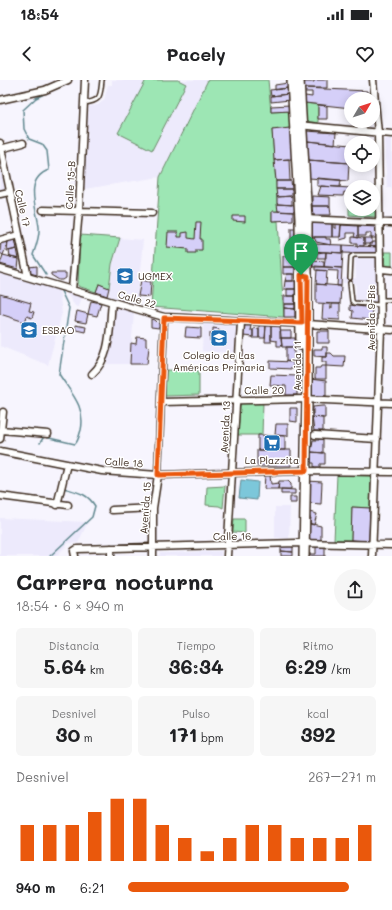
<!DOCTYPE html>
<html lang="es">
<head>
<meta charset="utf-8">
<style>
  :root { --surface:#fff; --page:#f6f6f6; --text:#202124; --muted:#757577; --accent:#ea580c }
  body { margin:0; font-family:Mali,sans-serif; background:var(--page); color:var(--text); height:100vh; display:flex; flex-direction:column; font-size:15px; white-space:nowrap }
  * { box-sizing:border-box; margin:0 }
  p { font-size:13px; color:var(--muted) }
  .icon { flex:none; width:22px; height:22px; fill:none; stroke:currentColor; stroke-width:2; stroke-linecap:round; stroke-linejoin:round }
  .map { position:relative; height:476px; overflow:hidden }
  .panel { display:flex; flex-direction:column; background:var(--surface); flex:1 }
  .panel>* { flex:none }
  .needle { width:26px; rotate:51deg }
  .fabs { position:absolute; left:344px; top:12px; display:grid; gap:8px }
  .fabs a { display:grid; place-items:center; width:36px; height:36px; border-radius:50%; background:var(--surface); box-shadow:0 2px 10px #0003; font-size:20px }
  .pin { position:absolute; display:grid; place-items:center; width:34px; height:34px; color:#fff; margin:-41px -17px; border-radius:50% 50% 50% 0; rotate:-45deg; box-shadow:0 0 4px #0007 }
  .pin .icon { rotate:45deg }
  .round { display:grid; place-items:center; flex:none; width:42px; height:42px; border-radius:21px; background:var(--page) }
  .head { display:flex; align-items:center; justify-content:space-between; height:68px; padding:0 16px }
  h1 { font-size:22px; font-weight:700; line-height:30px }
  .metrics { display:grid; grid-template-columns:repeat(3,1fr); gap:6px; height:68px; padding:4px 16px }
  .metrics div { display:grid; align-content:center; border-radius:6px; background:var(--page); text-align:center }
  .metrics b { font-size:20px; font-weight:700 }
  .metrics small { font-size:11px; font-weight:400 }
  .metrics p { font-size:11px }
  .chart { height:112px; padding:8px 16px }
  .chart p { display:flex; justify-content:space-between }
  .chart svg { width:100%; height:72px; margin-top:4px; stroke:var(--accent); stroke-width:6 }
  ul { padding:0 16px; list-style:none; font-size:13px }
  li { display:grid; grid-template-columns:64px 48px 1fr; align-items:center; height:30px }
  li i { height:10px; border-radius:5px; background:var(--accent) }
  .status { display:flex; justify-content:space-between; align-items:center; height:28px; padding:0 20px; background:var(--surface); direction:ltr }
  .status svg { height:11px; fill:currentColor }
  header { display:flex; justify-content:space-between; align-items:center; height:52px; padding:0 16px; background:var(--surface); font-size:18px; font-weight:700 }
  .map>svg:first-child { display:block }
  .built { fill:#edeafc }
  .green { fill:#9de6b4; stroke:#6c8869 }
  .water { fill:#7bc7da; stroke:#61888f }
  .lines { fill:none; stroke-linecap:round; stroke-linejoin:round }
  .stream { stroke:#61888f; stroke-width:1.5 }
  .building { fill:#d5cff8; stroke:#3b2a1e }
  .service-casing { stroke:#3b2a1e; stroke-width:6 }
  .minor-casing { stroke:#3b2a1e; stroke-width:9 }
  .primary-casing { stroke:#3b2a1e; stroke-width:12 }
  .service { stroke:#fff; stroke-width:3 }
  .minor { stroke:#fff; stroke-width:6 }
  .primary { stroke:#fff; stroke-width:9 }
  .route-casing { stroke:#fff; stroke-width:8 }
  .route { stroke:#ea580c; stroke-width:5 }
  .labels { text-anchor:middle; dominant-baseline:central; stroke-width:3; stroke-linejoin:round; paint-order:stroke }
  .street-label { font-size:10px; fill:#3b2a1e; stroke:#fff }
  .poi-label { font-size:10px; fill:#3b2a1e; stroke:#fff; text-anchor:start }
</style>
</head>
<body>
<div class="status"><b>18:54</b><svg viewBox="0 0 49 12"><path d="M0 12V9h3v3zM5 12V6h3v6zM10 12V3h3v9zM15 12V0h3v12zM26 1h20v11H26zM47 4h2v5h-2z"/></svg></div>
<header><svg class="icon" aria-label="back" viewBox="0 0 24 24"><path d="M15 5l-7 7 7 7"/></svg>Pacely<svg class="icon" aria-label="heart" viewBox="0 0 24 24"><path d="M12 20l-8-8c-3-5 5-10 8-4 3-6 11-1 8 4z"/></svg></header>
<div class="map">
<svg width="392" height="476" viewBox="0 0 392 476">
  <rect width="100%" height="100%" fill="#f7f5fe"/>
  <filter id="ink" filterUnits="userSpaceOnUse"><feTurbulence type="fractalNoise" baseFrequency=".025" numOctaves="2"/><feDisplacementMap in="SourceGraphic" scale="8" xChannelSelector="R" yChannelSelector="G"/><feConvolveMatrix kernelMatrix="1 2 1 2 8 2 1 2 1" color-interpolation-filters="sRGB"/></filter>
  <g filter="url(#ink)">
    <path class="built" d="M112 0H208L160 97 84 109 89 26 98 25 104 20 108 5H112Z
      M384 59H392V108H387Z
      M0 82 5 109 0 110Z
      M120 158 143 160 137 224 107 216 112 184Z
      M355 176 377 177 378 224 356 223V203H343V198H356Z
      M0 192 59 210 62 233 48 285 0 266Z
      M67 212 82 217 79 227 75 226 67 214Z
      M114 226 134 232 130 284H107Z
      M203 243 237 245 235 273 202 271Z
      M275 427H290L289 459 275 458Z
      M0 438 88 442 78 463H69L56 476H0Z
      M221 471V476H159L160 473Z"/>
    <path class="green" d="M146 0H178L186 4 152 70 118 53Z
      M208 0H268L271 32 291 31 292 48 272 50 278 131 272 132V141H278L284 237 151 227 160 97Z
      M305 23 318 25V43L306 41Z
      M349 120H351V129H373V121L376 122V137L349 135Z
      M80 155 120 158 112 184 109 208 99 204 96 212 78 206Z
      M384 172H392V187H385Z
      M166 290 199 291V315L165 316Z
      M263 322 262 355H238L240 323Z
      M337 395 371 396 370 428 352 427 351 460H334Z
      M225 406 223 428 219 426 206 425 207 407Z
      M234 439H245V453L233 452Z"/>
    <path class="water" d="M241 400 258 402 257 420 239 418Z"/>
    <g class="lines">
      <path class="stream" d="M46 195 33 175C36 166 40 156 39 147 37 129 23 99 49 90L47 71 42 64 29 59 24 49 23 30 36 18 48 12
        M40 363 43 358 45 357 75 364C79 360 79 355 81 350 86 327 71 313 59 294L69 228 60 209
        M50 476 92 437 95 426C87 413 77 412 64 408"/>
    </g>
    <path class="building" d="M314 0H327V8H304V2H314Z
      M288 3V8L275 10V5Z
      M288 8 289 14 271 16 270 10Z
      M304 8 367 11 368 19H351V28L305 23V16L312 17V12H304Z
      M289 14 290 20 271 22V16Z
      M290 25 291 31 271 32V26Z
      M318 25 327 26V39H318Z
      M290 48 292 79 274 80 272 50Z
      M306 51 336 53 335 64 307 61Z
      M307 61 351 65V83L308 80Z
      M289 79 290 101H276L274 80Z
      M308 80 349 83 348 101 309 98Z
      M317 98 341 100 340 107 317 106Z
      M276 101H291L292 109H276Z
      M321 106 350 108V113L344 112 343 116 318 115Z
      M276 109H292V116L277 117Z
      M292 116V125L277 124V117Z
      M312 116 330 117V126H312Z
      M277 124 296 125V132L278 131Z
      M312 126H330L331 135H313Z
      M272 131 293 132V140L272 141Z
      M233 136H245V142L233 141Z
      M196 142H201L200 159H202V170H196V173H188V169L167 167 168 152H178V157H182V153L188 152V158L195 159Z
      M312 143H332V157H312Z
      M332 143H334V148H336V143H341L340 157H332Z
      M342 145 358 146V158L354 157 355 153H347V158L340 160 341 146Z
      M358 146 377 147V158H371V153H366V156H358Z
      M291 148H295L296 162H291Z
      M314 157H326V159H330L331 165 316 162Z
      M352 157 364 158V166H357V163H352Z
      M364 158H372V164H364Z
      M15 159 17 169 7 171 8 161Z
      M1 162H8L3 175 0 173Z
      M372 162H377V167L369 166V164Z
      M311 164 343 165V173L312 171Z
      M343 165 377 167V174L343 173Z
      M17 169 19 179 10 177 9 171Z
      M324 172H326V178H317V173Z
      M326 172 343 173 342 188 324 187Z
      M3 175 19 179 18 189 0 184Z
      M283 176H295V187H283Z
      M313 180 324 181V187H313Z
      M37 186V195L30 193 29 187Z
      M315 186 342 188 341 206H337L338 191 315 190Z
      M283 187H296L297 194H283Z
      M317 190 327 191 326 205 316 204Z
      M51 193H66V198L63 200H59L51 195Z
      M287 194H293V201H285Z
      M141 200 151 202 150 217 138 216Z
      M285 201H296V209H284Z
      M99 204 109 208 107 216 96 212Z
      M316 204 341 206 340 224 316 223Z
      M287 209H296L295 216H287Z
      M0 214 31 223 29 231 34 232 32 238 27 236 25 242 0 234Z
      M284 216H295V224H284Z
      M91 221 101 223 97 236 88 234Z
      M284 224H295V229L284 228Z
      M323 224H330V228H332V224H340V240L322 239Z
      M350 225 372 228 371 240 352 238 353 231 350 230Z
      M284 228 295 229V237H284Z
      M77 231 88 234 86 243 75 241Z
      M151 239 155 240 159 244V248L151 247Z
      M75 245 86 247 85 252 76 250Z
      M259 245H266L265 258H259Z
      M266 245 271 246V262H265Z
      M244 246H251L250 250H253V257L243 256Z
      M271 246H280L282 266H277V261L271 260Z
      M186 247 201 248V258L185 257Z
      M213 248 219 249V261H210V253H213Z
      M258 248H259V258H253V249Z
      M219 251H223V256H219Z
      M280 251H291V258H280Z
      M317 251H329V263H317Z
      M137 257 146 258V266L149 267 147 284H130L131 263 136 264Z
      M281 258H295L296 267H282Z
      M286 267H294V282L286 281Z
      M322 267H327V277L314 276V269H322Z
      M327 273H331L334 276H345L344 287 326 286V282H322V277H327Z
      M270 281 293 282V289L270 288Z
      M321 286H326V299H315V288H320Z
      M271 295 297 296V315H286V306L270 305Z
      M310 299 326 301V316H310Z
      M322 326H325V338L310 337V334H313V327Z
      M290 328H297V342L290 341Z
      M312 337 323 338V351H314Z
      M276 344H288V356L275 355Z
      M258 355 285 356V370H258Z
      M319 359H323V373L311 372 313 360H319Z
      M257 370H291V386H257Z
      M311 372 325 373V384H320V387H314V383H311Z
      M265 395H270L271 404 279 403 278 409H264Z
      M279 401H288L291 404V409H278Z
      M308 401 322 402 321 424 308 423Z
      M281 409 295 410V414H281Z
      M290 417H296V423H290Z
      M352 427 370 428 369 461 351 460Z
      M309 432 317 434 314 445 310 444 311 438 308 437Z
      M308 443 321 446V460H311L308 456Z
      M281 466H293V472L281 471Z
      M316 467H325V476H310V474H316Z
      M281 471 293 472V476H281Z"/>
    <g class="lines">
      <g class="service-casing">
        <path id="service" d="M83 23C102 21 100 16 102 0
          M350 198 351 177 354 175H381
          M350 203 352 221 354 223 381 225
          M381 220H392"/>
      </g>
      <g class="minor-casing">
        <path id="minor" d="M0 20 45 10 68 0
          M298 45 392 54
          M0 63 28 197
          M0 69 23 63
          M0 114 9 112
          M43 130 152 133
          M304 139 392 143
          M0 160 19 155
          M0 189 164 237 308 244 392 250
          M381 189 392 190
          M72 210 79 130 85 0
          M92 294C112 276 109 248 112 223
          M161 322 302 319 392 323
          M1 350 48 354
          M315 355 377 359
          M0 359 3 332
          M0 371 102 391 158 395 300 391 392 392
          M0 416 68 425
          M57 425 67 384
          M112 430 153 428
          M75 476 74 471 77 469 298 463 392 465
          M111 476V468
          M153 476V428L158 395 164 237
          M227 476 241 242
          M372 476 381 249 378 53 373 0"/>
      </g>
      <g class="primary-casing">
        <path id="primary" d="M292 0 300 139 301 265
          M299 0 307 139V319L304 476"/>
      </g>
      <use href="#service" class="service"/>
      <use href="#minor" class="minor"/>
      <use href="#primary" class="primary"/>
    </g>
  </g>
  <g class="lines" filter="url(#ink)">
    <g class="route-casing">
      <path id="route" d="M301 195 308 196 306 391 158 395 164 238 302 243Z"/>
    </g>
    <use href="#route" class="route"/>
  </g>
  <defs>
    <g id="school-square" transform="scale(0.9)"><rect x="-9" y="-9" width="18" height="18" rx="4" fill="#1f6fb2" stroke="#fff"/><path d="M0-5L7-2L0 1L-7-2ZM-4 1L0 2.5L4 1V4Q0 6-4 4Z" fill="#fff"/></g>
    <g id="supermarket-square" transform="scale(0.9)"><rect x="-9" y="-9" width="18" height="18" rx="4" fill="#1f6fb2" stroke="#fff"/><path d="M-6-5.5h2.5l.6 2H6L4.5 2H-2.5L-4.4-4H-6ZM-1.5 3.2a1.3 1.3 0 1 0 .1 0ZM3 3.2a1.3 1.3 0 1 0 .1 0Z" fill="#fff"/></g>
  </defs>
  <g fill-rule="evenodd">
    <use href="#school-square" x="125" y="196"/>
    <use href="#school-square" x="29" y="250"/>
    <use href="#school-square" x="219" y="258"/>
    <use href="#supermarket-square" x="272" y="363"/>
  </g>
  <g class="labels">
    <g class="street-label">
      <text transform="translate(70 105) rotate(-87)">Calle 15-B</text>
      <text transform="translate(23 128) rotate(77)">Calle 17</text>
      <text transform="translate(137 219) rotate(16)">Calle 22</text>
      <text transform="translate(371 238) rotate(-90)">Avenida 9-Bis</text>
      <text transform="translate(297 286) rotate(-90)">Avenida 11</text>
      <text transform="translate(264 310) rotate(-1)">Calle 20</text>
      <text transform="translate(225 347) rotate(-87)">Avenida 13</text>
      <text transform="translate(124 382) rotate(4)">Calle 18</text>
      <text transform="translate(145 428) rotate(-86)">Avenida 15</text>
      <text transform="translate(232 456) rotate(-1)">Calle 16</text>
    </g>
    <g class="poi-label">
      <text x="138" y="196">UGMEX</text>
      <text x="42" y="250">ESBAO</text>
      <text x="219" y="275" text-anchor="middle">Colegio de Las<tspan x="219" dy="12">Américas Primaria</tspan></text>
      <text x="272" y="380" text-anchor="middle">La Plazzita</text>
    </g>
  </g>
</svg>
<div class="fabs">
<a><svg class="needle" viewBox="-14 -14 28 28"><path d="M0-13l5 13h-10z" fill="#e53935"/><path d="M0 13l5-13h-10z" fill="#757577"/></svg></a>
<a><svg class="icon" aria-label="locate" viewBox="0 0 24 24"><circle cx="12" cy="12" r="6"/><path d="M12 2v4M12 18v4M2 12h4M18 12h4"/></svg></a>
<a><svg class="icon" aria-label="layers" viewBox="0 0 24 24"><path d="M12 4l9 5-9 5-9-5zM3 14l9 5 9-5"/></svg></a>
</div>
<div class="pin" style="left:301px;top:195px;background:#1e9e55"><svg class="icon" aria-label="arrive" viewBox="0 0 24 24"><path d="M6 21V4h12l-3 4 3 4H6"/></svg></div>
</div>
<section class="panel">
<div class="head"><div><h1>Carrera nocturna</h1><p>18:54 · 6 × 940 m</p></div><a class="round"><svg class="icon" aria-label="share" viewBox="0 0 24 24"><path d="M12 15V3M7 8l5-5 5 5M5 13v7h14v-7"/></svg></a></div>
<div class="metrics">
<div><p>Distancia</p><b>5.64<small> km</small></b></div>
<div><p>Tiempo</p><b>36:34</b></div>
<div><p>Ritmo</p><b>6:29<small> /km</small></b></div>
</div>
<div class="metrics">
<div><p>Desnivel</p><b>30<small> m</small></b></div>
<div><p>Pulso</p><b>171<small> bpm</small></b></div>
<div><p>kcal</p><b>392</b></div>
</div>
<div class="chart"><p><span>Desnivel</span>267–271 m</p>
<svg viewBox="0 0 160 44" preserveAspectRatio="none"><path d="M5 44V22M15 44V22M25 44V22M35 44V14M45 44V6M55 44V6M65 44V22M75 44V30M85 44V38M95 44V30M105 44V22M115 44V22M125 44V30M135 44V30M145 44V30M155 44V22"/></svg>
</div>
<ul>
<li><b>940 m</b>6:21<i style="width:89%"></i></li>
</ul>
</section>
</body>
</html>
